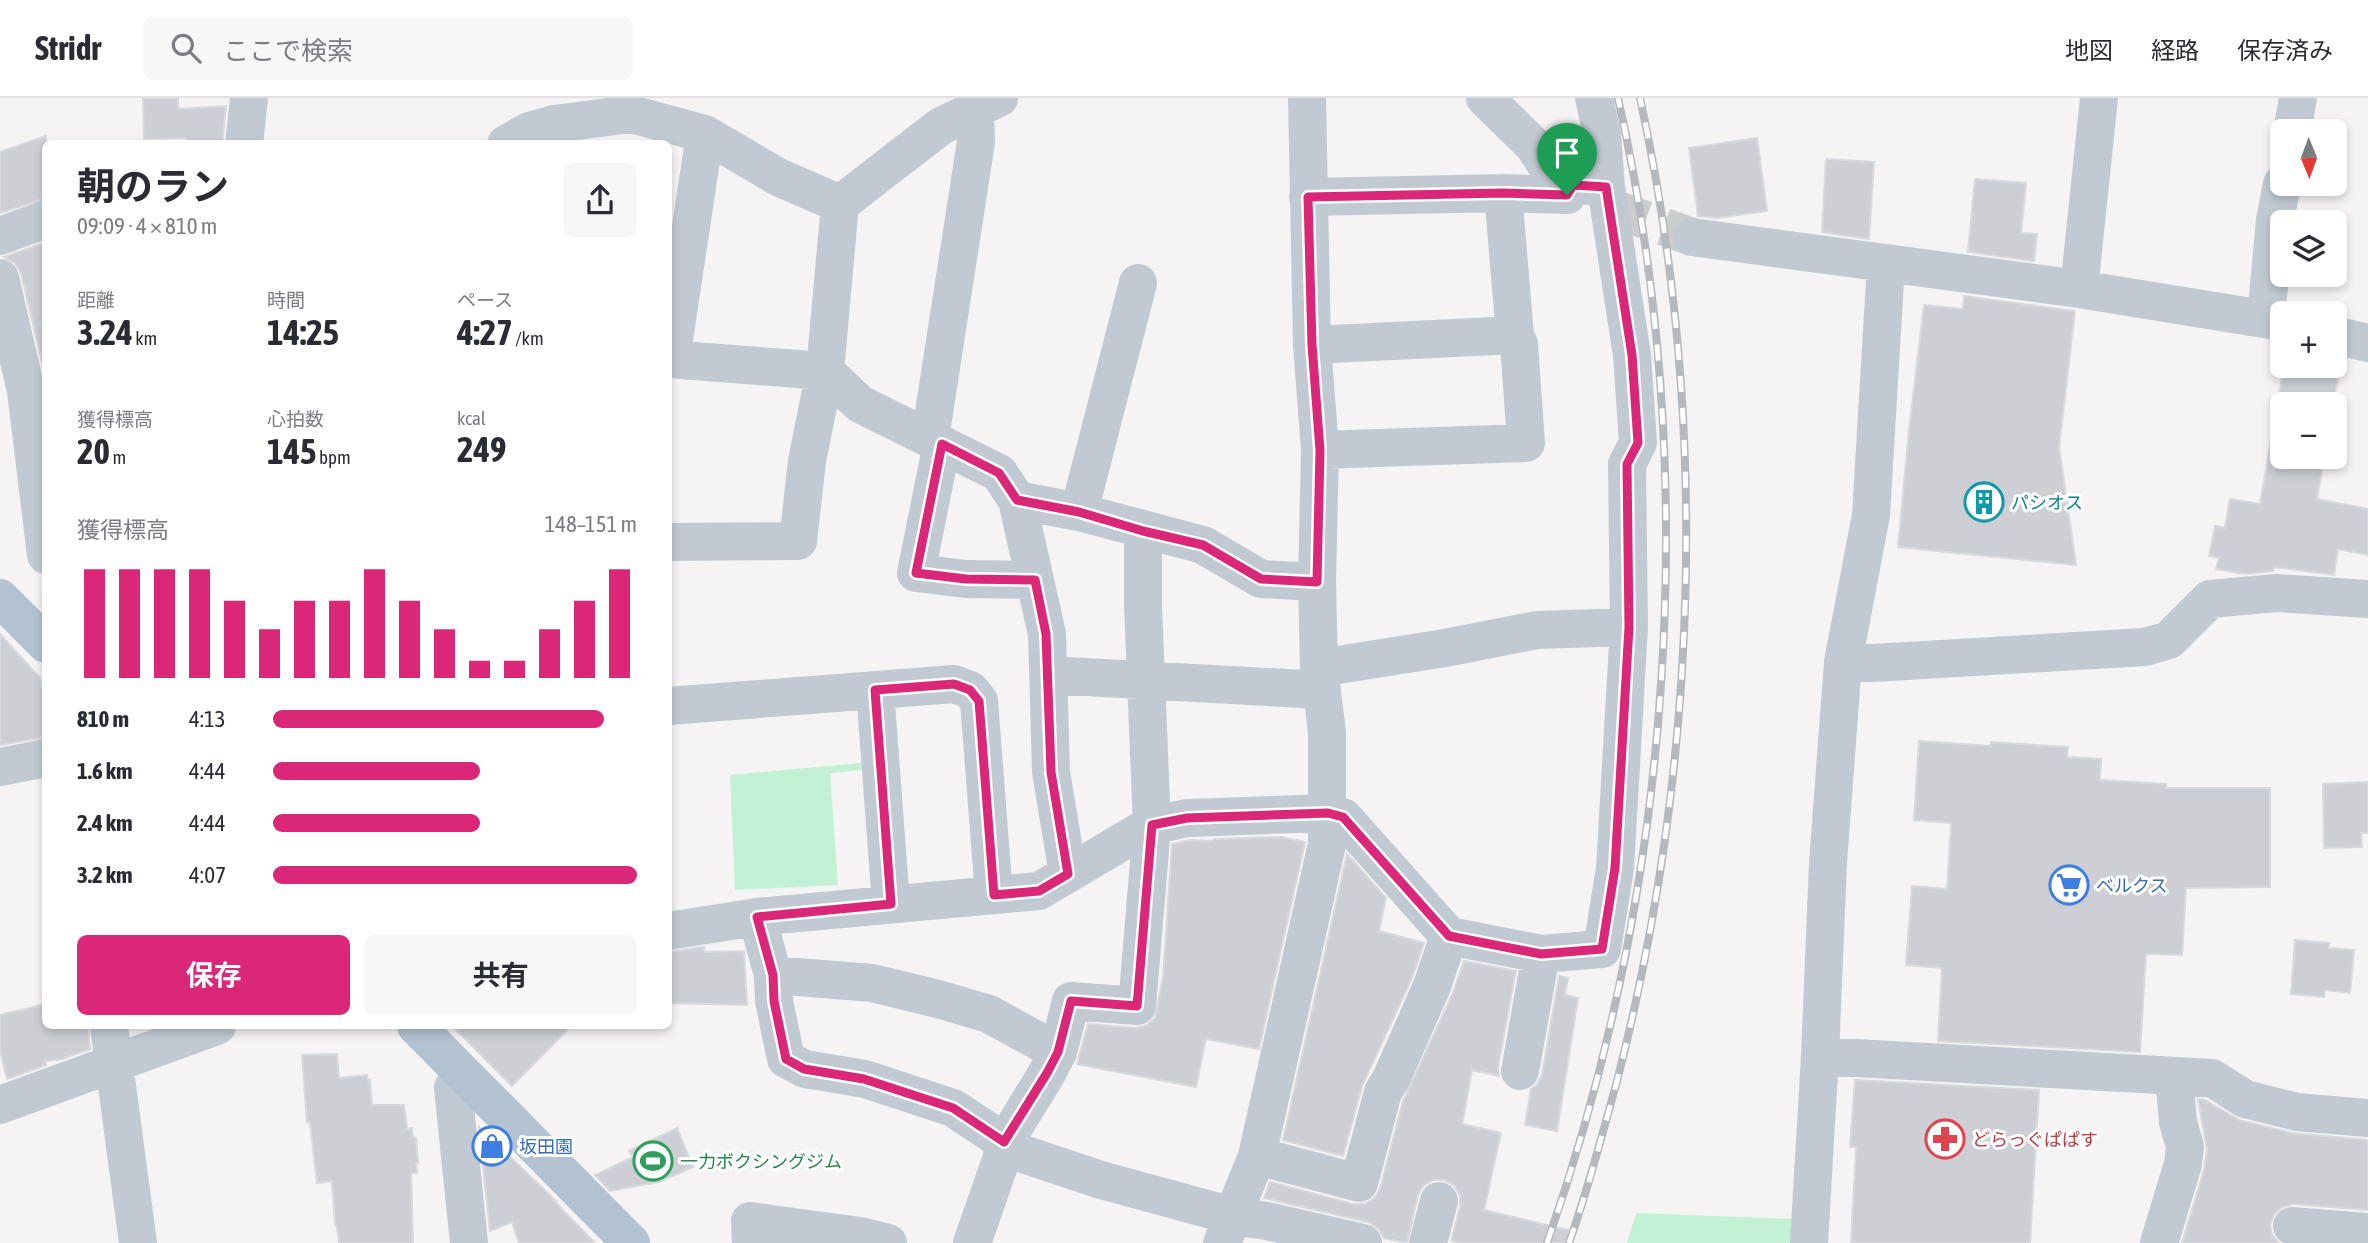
<!DOCTYPE html>
<html lang="ja">
<head>
<meta charset="utf-8">
<style>
  :root { --surface:#fff; --page:#f7f7f7; --text:#2b2b33; --muted:#7c7c81; --line:#e1e1e2; --accent:#db2777 }
  body { margin:0; font-family:"Asap Condensed","Noto Sans JP",sans-serif; background:var(--page); color:var(--text); height:100vh; display:flex; flex-direction:column; font-size:26px; white-space:nowrap }
  * { box-sizing:border-box; margin:0 }
  p { font-size:23px; color:var(--muted) }
  .icon { flex:none; width:38px; height:38px; fill:none; stroke:currentColor; stroke-width:2; stroke-linecap:round; stroke-linejoin:round }
  .map { position:relative; flex:1; overflow:hidden }
  .drawer { position:absolute; left:42px; top:42px; width:630px; height:889px; display:flex; flex-direction:column; background:var(--surface); border-radius:10px; box-shadow:0 4px 10px #0003 }
  .drawer>* { flex:none }
  .needle { width:46px; rotate:179deg }
  .buttons { position:absolute; left:2270px; top:21px; display:grid; gap:14px }
  .buttons a { display:grid; place-items:center; width:77px; height:77px; border-radius:10px; background:var(--surface); box-shadow:0 4px 10px #0003; font-size:35px }
  .pin { position:absolute; display:grid; place-items:center; width:60px; height:60px; color:#fff; margin:-72px -30px; border-radius:50% 50% 50% 0; rotate:-45deg; box-shadow:0 0 7px #0007 }
  .pin .icon { rotate:45deg }
  .round { display:grid; place-items:center; flex:none; width:74px; height:74px; border-radius:10px; background:var(--page) }
  .summary { display:flex; align-items:center; justify-content:space-between; height:119px; padding:0 35px }
  h1 { font-size:38px; font-weight:700; line-height:52px }
  .metrics { display:grid; grid-template-columns:repeat(3,1fr); gap:10px; height:119px; padding:7px 35px }
  .metrics div { display:grid; align-content:center }
  .metrics b { font-size:35px; font-weight:700 }
  .metrics small { font-size:19px; font-weight:400 }
  .metrics p { font-size:19px }
  .chart { height:196px; padding:14px 35px }
  .chart p { display:flex; justify-content:space-between }
  .chart svg { width:100%; height:126px; margin-top:7px; stroke:var(--accent); stroke-width:6 }
  .action { display:flex; gap:14px; margin-top:auto; padding:14px 35px }
  .action a { flex:1; height:80px; border-radius:10px; background:var(--accent); color:#fff; font-size:28px; font-weight:700; line-height:80px; text-align:center }
  .action a+a { background:var(--page); color:var(--text) }
  ul { padding:0 35px; list-style:none; font-size:23px }
  li { display:grid; grid-template-columns:112px 84px 1fr; align-items:center; height:52px }
  li i { height:18px; border-radius:9px; background:var(--accent) }
  header { display:flex; align-items:center; gap:42px; box-sizing:border-box; height:98px; padding:0 35px; background:var(--surface); border-bottom:2px solid var(--line) }
  header strong { font-size:33px }
  nav { display:flex; gap:38px; margin-inline-start:auto; font-size:24px }
  .search { width:490px; height:63px; background:var(--page); display:flex; align-items:center; gap:18px; box-sizing:border-box; padding:0 24px; border-radius:10px; color:var(--muted); font-size:26px }
  .map>svg:first-child { display:block }
  .green { fill:#c3f1d5 }
  .building { fill:#cdcfd5; stroke:#d7d9de; stroke-width:2 }
  .lines { fill:none; stroke-linecap:round; stroke-linejoin:round }
  .minor-tunnel { stroke:#caccce; stroke-width:38; stroke-dasharray:38 19; stroke-linecap:butt }
  .minor { stroke:#c1cad2; stroke-width:38 }
  .major { stroke:#b3c2d1; stroke-width:38 }
  .rail-casing { stroke:#b5b8bd; stroke-width:8 }
  .rail { stroke:#fff; stroke-width:5; stroke-dasharray:16; stroke-linecap:butt }
  .route-casing { stroke:#fff; stroke-width:14 }
  .route { stroke:#db2777; stroke-width:9 }
  .labels { text-anchor:middle; dominant-baseline:central; stroke-width:6; stroke-linejoin:round; paint-order:stroke }
  .culture-label { font-size:18px; fill:#0d838f; stroke:#fff; text-anchor:start }
  .shop-label { font-size:18px; fill:#366cbe; stroke:#fff; text-anchor:start }
  .health-label { font-size:18px; fill:#be3a42; stroke:#fff; text-anchor:start }
  .leisure-label { font-size:18px; fill:#27864d; stroke:#fff; text-anchor:start }
</style>
</head>
<body>
<header>
<strong>Stridr</strong>
<div class="search"><svg class="icon" aria-label="search" viewBox="0 0 24 24"><circle cx="10" cy="10" r="6"/><path d="M15 15l6 6"/></svg>ここで検索</div>
<nav><a>地図</a><a>経路</a><a>保存済み</a></nav>
</header>
<div class="map">
<svg width="2368" height="1145" viewBox="0 0 2368 1145">
  <rect width="100%" height="100%" fill="#f5f3f3"/>
  <path class="green" d="M871 664 872 671 830 675 838 787 735 792 730 677Z
    M1636 1115 1794 1121 1793 1145H1627Z"/>
  <path class="building" d="M143 0H178V11L226 8 222 46H186L185 40 144 41Z
    M46 38V100L0 115V54Z
    M1757 40 1767 113 1717 120 1698 118 1689 50Z
    M1826 61 1874 64 1869 141 1822 134Z
    M1975 81 2026 85 2021 135 2037 136 2034 163 1968 154Z
    M46 144V267L42 264 21 175 15 165 4 159Z
    M1964 198 2075 213 2059 349 2076 467 1898 449 1909 332 1924 207 1963 211Z
    M2284 268H2340L2333 306H2282V359H2324L2317 401 2368 411V457L2338 451 2334 477 2274 469 2273 473 2245 476 2216 471 2219 460 2209 458 2215 428 2225 430 2230 401 2260 406Z
    M0 536 40 580 46 608V639L0 647Z
    M1919 643 1991 648V644L2068 649 2067 659 2101 661 2100 682 2166 686V690H2270V789L2186 790 2182 857 2146 856 2140 954 1938 943 1942 870 1906 867 1912 788 1947 791 1951 725 1914 722Z
    M2368 684V735H2361L2362 749 2324 750 2323 686Z
    M1282 739 1305 744 1259 951 1206 941 1196 989 1077 966 1088 926 1136 930 1147 927 1155 920 1163 879 1172 746 1190 742 1213 743 1214 741Z
    M1347 756 1386 800 1379 833 1424 845 1412 880 1362 988 1343 1058 1283 1042Z
    M2295 842 2329 845V850L2354 852 2350 895 2325 892 2324 899 2291 896Z
    M704 849V854L744 853 747 907 668 905V854Z
    M1464 863 1516 873 1498 969 1499 978 1472 972 1462 1026 1501 1035 1484 1112 1572 1133 1571 1145H1461L1451 1143 1460 1109V1098L1454 1087 1444 1082H1433L1423 1088 1418 1097 1407 1145 1384 1140 1378 1130 1368 1124 1264 1100 1270 1084 1353 1106H1365L1375 1100 1380 1091 1403 1003 1452 897Z
    M1559 878 1568 880 1565 897 1578 900 1557 1033 1525 1027 1531 991 1537 987 1542 977Z
    M46 906V928H88L90 951 62 961 45 963 46 967 7 981 0 952V917Z
    M452 928H571L512 988Z
    M337 956 339 980 367 977 368 983 370 982 372 1007H404L407 1031 412 1030 413 1039 416 1040 418 1065H416L417 1075H411L413 1145H339L337 1129 335 1126 332 1083 317 1085 310 1024H307L302 957Z
    M1855 982 2039 992 2030 1145H1851L1856 1049H1850Z
    M2198 1001 2205 1002 2239 1022 2292 1035 2368 1042V1112L2293 1106 2282 1109 2274 1116 2270 1127 2272 1137 2279 1145H2182L2204 1072 2207 1052Z
    M479 1029 556 1103H554L595 1145H519L512 1124 490 1133Z
    M677 1030 693 1069 659 1084 610 1093 595 1077 633 1059 629 1053Z"/>
  <g class="lines">
    <path class="minor-tunnel" d="M1610 109 1692 139"/>
    <path class="minor" d="M1485 0 1534 48 1548 70 1573 87 1594 88
      M2292 33 2298 0
      M244 46 249 0
      M506 46 529 33 554 26 631 16 705 36 778 79 840 106 941 28 999 0
      M1308 99 1503 95 1567 97 1573 87
      M840 106 825 273 860 306 999 375 1017 402 1047 536 1051 674 1068 776
      M0 138 46 121
      M1692 139 2079 191 2282 224
      M0 180 26 293 46 457
      M2079 191 2099 0
      M2266 221 2275 122 2282 86
      M2334 237 2368 245
      M1312 247 1515 237
      M668 261 825 273 807 363 798 443 668 444
      M671 261 705 36
      M930 340 976 44 975 12
      M942 346 916 475 966 481 1035 482
      M1320 352 1526 345 1519 246 1515 237 1503 95
      M1017 402 1079 414 1203 447 1261 481 1317 484
      M1079 414 1138 185
      M1843 564 1873 565 2145 549 2169 542 2210 501 2277 495 2368 501
      M1319 570 1445 550 1537 532 1629 529
      M1049 577 1322 592
      M875 592 891 806
      M668 608 954 586 970 592 979 603 994 797
      M0 669 46 660
      M757 819 773 877 774 903 786 961 805 971 865 981 953 1010 1023 1056 1101 1082 1233 1118 1267 1123 1363 1145
      M668 833 757 819 1039 793 1147 729 1187 720 1328 715 1343 719 1449 838 1541 856 1520 973
      M1541 856 1602 851 1615 770 1629 529 1627 366 1638 345 1632 257 1606 89 1602 36 1594 0
      M773 877 872 885 938 901 989 916 1058 954
      M109 928 138 1145
      M1820 958 2212 980 2245 1001 2297 1014 2368 1020
      M464 977 453 990 469 1145
      M0 1007 217 928
      M1257 1058 1359 1085 1383 994 1391 981 1432 888 1449 838
      M2292 1128 2368 1134
      M751 1145 750 1123 860 1138 888 1145
      M972 1145 1001 1062 1005 1044 1047 975 1058 954 1071 903 1137 908 1152 728 1143 508V433
      M1222 1145 1257 1058 1327 746V634L1319 570 1317 484 1320 352 1312 247 1307 0
      M1428 1145 1439 1103
      M1809 1145 1820 958 1828 765 1843 564 1871 417 1886 166
      M2159 1145 2183 1066 2185 1049 2178 1024 2174 978"/>
    <path class="major" d="M0 500 46 546
      M416 928 631 1145"/>
    <g class="rail-casing">
      <path id="rail" d="M1547 1145C1674 784 1702 374 1618 0
        M1569 1145C1588 1092 1602 1037 1617 983 1699 664 1710 322 1640 0"/>
    </g>
    <use href="#rail" class="rail"/>
  </g>
  <g class="lines">
    <g class="route-casing">
      <path id="route" d="M1573 87 1606 89 1632 257 1638 345 1627 366 1629 529 1615 770 1602 851 1541 856 1449 838 1343 719 1328 715 1187 720 1152 727 1137 908 1071 903 1058 954 1047 975 1004 1044 953 1010 864 981 804 971 786 961 774 903 773 877 757 819 891 806 875 592 954 586 970 592 979 603 994 797 1039 793 1068 776 1051 674 1046 536 1035 482 966 481 916 475 942 346 999 375 1017 402 1079 414 1143 433 1203 447 1261 481 1317 484 1320 352 1312 247 1308 99 1503 95 1567 97Z"/>
    </g>
    <use href="#route" class="route"/>
  </g>
  <defs>
    <g id="building-ring" transform="scale(2.0125)"><circle r="9.5" fill="#fff" stroke="#0f9aa8" stroke-width="1.5"/><path d="M-4-6H4V6H1V3H-1V6H-4ZM-2.5-4.3h1.7v1.8h-1.7ZM.8-4.3h1.7v1.8H.8ZM-2.5-1h1.7V.8h-1.7ZM.8-1h1.7V.8H.8Z" fill="#0f9aa8"/></g>
    <g id="supermarket-ring" transform="scale(2.0125)"><circle r="9.5" fill="#fff" stroke="#3f7fe0" stroke-width="1.5"/><path d="M-6-5.5h2.5l.6 2H6L4.5 2H-2.5L-4.4-4H-6ZM-1.5 3.2a1.3 1.3 0 1 0 .1 0ZM3 3.2a1.3 1.3 0 1 0 .1 0Z" fill="#3f7fe0"/></g>
    <g id="pharmacy-ring" transform="scale(2.0125)"><circle r="9.5" fill="#fff" stroke="#e0444e" stroke-width="1.5"/><path d="M-2-6h4v4h4v4h-4v4h-4v-4h-4v-4h4Z" fill="#e0444e"/></g>
    <g id="shop-ring" transform="scale(2.0125)"><circle r="9.5" fill="#fff" stroke="#3f7fe0" stroke-width="1.5"/><path d="M-5-2.5h2.3a2.7 3.5 0 0 1 5.4 0H5L5.5 6h-11ZM-1.5-2.5h3a1.5 2.3 0 0 0-3 0Z" fill="#3f7fe0"/></g>
    <g id="stadium-ring" transform="scale(2.0125)"><circle r="9.5" fill="#fff" stroke="#2e9e5b" stroke-width="1.5"/><path d="M0-5a6.5 5 0 1 0 0 10a6.5 5 0 1 0 0-10ZM-3.5-1.8h7v3.6h-7Z" fill="#2e9e5b"/></g>
  </defs>
  <g fill-rule="evenodd">
    <use href="#building-ring" x="1984" y="404"/>
    <use href="#supermarket-ring" x="2069" y="787"/>
    <use href="#pharmacy-ring" x="1945" y="1041"/>
    <use href="#shop-ring" x="492" y="1048"/>
    <use href="#stadium-ring" x="653" y="1063"/>
  </g>
  <g class="labels">
    <g class="culture-label">
      <text x="2011" y="404">パシオス</text>
    </g>
    <g class="shop-label">
      <text x="2096" y="787">ベルクス</text>
      <text x="519" y="1048">坂田園</text>
    </g>
    <g class="health-label">
      <text x="1972" y="1041">どらっぐぱぱす</text>
    </g>
    <g class="leisure-label">
      <text x="680" y="1063">一力ボクシングジム</text>
    </g>
  </g>
</svg>
<div class="buttons">
<a><svg class="needle" viewBox="-14 -14 28 28"><path d="M0-13l5 13h-10z" fill="#e53935"/><path d="M0 13l5-13h-10z" fill="#7c7c81"/></svg></a>
<a><svg class="icon" aria-label="layers" viewBox="0 0 24 24"><path d="M12 4l9 5-9 5-9-5zM3 14l9 5 9-5"/></svg></a>
<a>+</a>
<a>−</a>
</div>
<div class="pin" style="left:1567px;top:97px;background:#1e9e55"><svg class="icon" aria-label="arrive" viewBox="0 0 24 24"><path d="M6 21V4h12l-3 4 3 4H6"/></svg></div>
<section class="drawer">
<div class="summary"><div><h1>朝のラン</h1><p>09:09 · 4 × 810 m</p></div><a class="round"><svg class="icon" aria-label="share" viewBox="0 0 24 24"><path d="M12 15V3M7 8l5-5 5 5M5 13v7h14v-7"/></svg></a></div>
<div class="metrics">
<div><p>距離</p><b>3.24<small> km</small></b></div>
<div><p>時間</p><b>14:25</b></div>
<div><p>ペース</p><b>4:27<small> /km</small></b></div>
</div>
<div class="metrics">
<div><p>獲得標高</p><b>20<small> m</small></b></div>
<div><p>心拍数</p><b>145<small> bpm</small></b></div>
<div><p>kcal</p><b>249</b></div>
</div>
<div class="chart"><p><span>獲得標高</span>148–151 m</p>
<svg viewBox="0 0 160 44" preserveAspectRatio="none"><path d="M5 44V6M15 44V6M25 44V6M35 44V6M45 44V17M55 44V27M65 44V17M75 44V17M85 44V6M95 44V17M105 44V27M115 44V38M125 44V38M135 44V27M145 44V17M155 44V6"/></svg>
</div>
<ul>
<li><b>810 m</b>4:13<i style="width:91%"></i></li>
<li><b>1.6 km</b>4:44<i style="width:57%"></i></li>
<li><b>2.4 km</b>4:44<i style="width:57%"></i></li>
<li><b>3.2 km</b>4:07<i style="width:100%"></i></li>
</ul>
<div class="action"><a>保存</a><a>共有</a></div>
</section>
</div>
</body>
</html>
